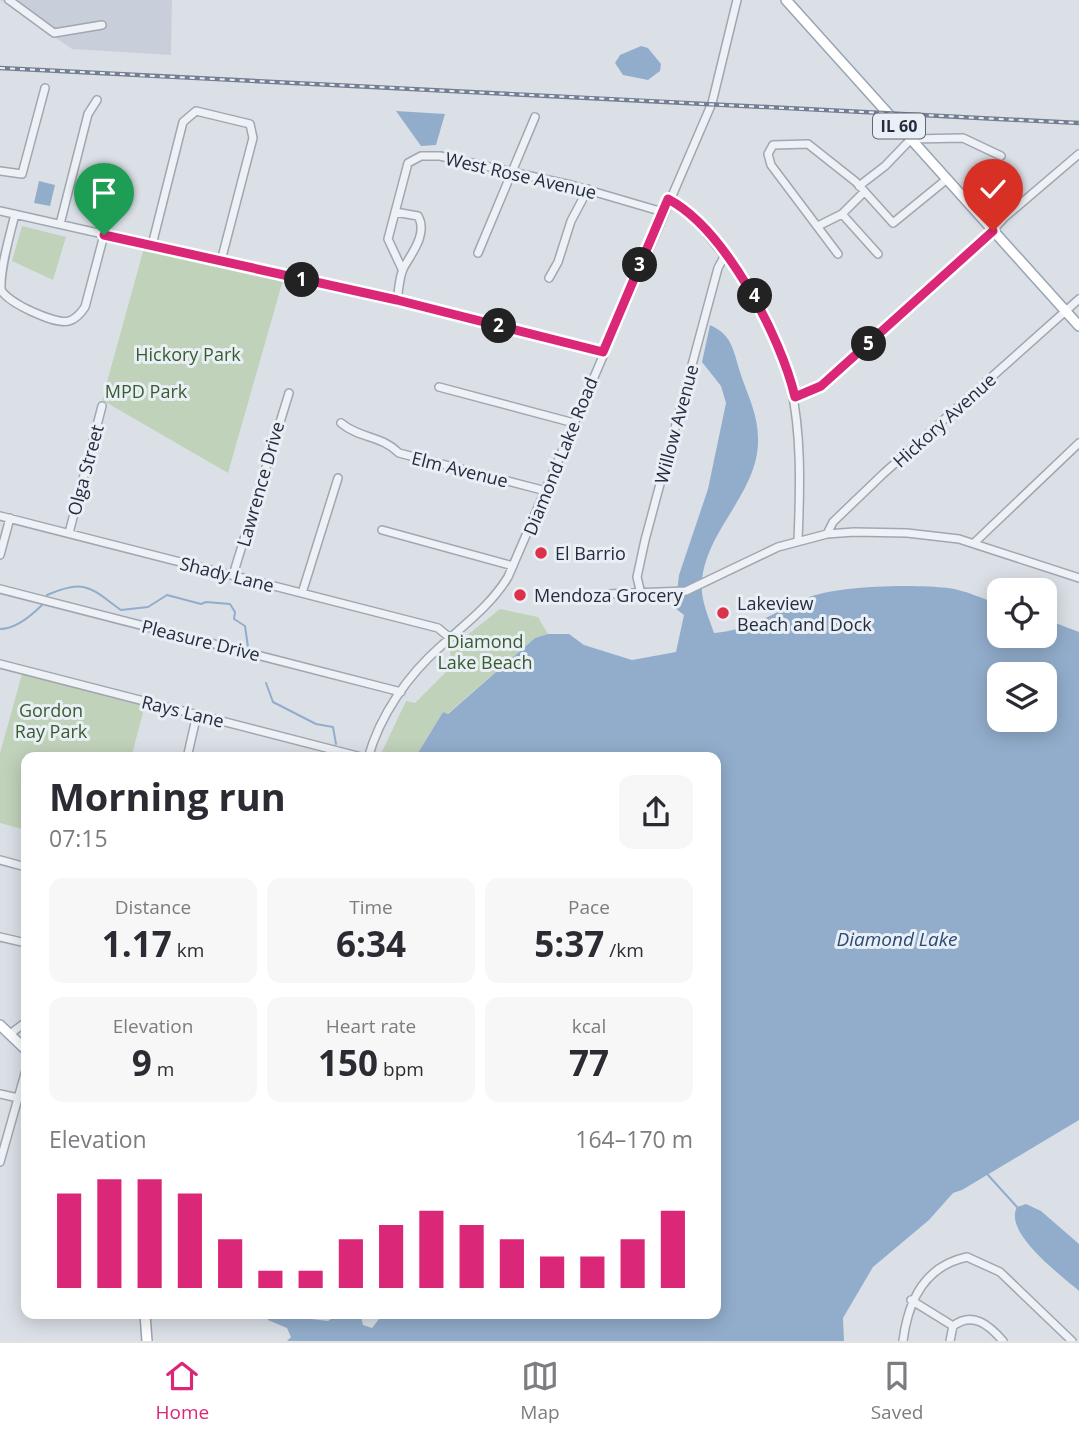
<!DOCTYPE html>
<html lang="en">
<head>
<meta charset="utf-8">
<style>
  :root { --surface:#fff; --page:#f7f7f7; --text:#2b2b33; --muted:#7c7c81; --line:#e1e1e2; --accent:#db2777 }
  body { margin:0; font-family:"Open Sans",sans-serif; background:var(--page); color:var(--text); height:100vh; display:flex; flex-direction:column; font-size:26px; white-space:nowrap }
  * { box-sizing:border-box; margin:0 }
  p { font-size:23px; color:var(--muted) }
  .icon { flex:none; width:38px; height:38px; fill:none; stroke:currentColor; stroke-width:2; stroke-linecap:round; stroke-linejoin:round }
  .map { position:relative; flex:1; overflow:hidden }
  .drawer { position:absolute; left:21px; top:752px; width:700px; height:567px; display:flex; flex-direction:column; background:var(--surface); border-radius:14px; box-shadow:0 4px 18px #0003 }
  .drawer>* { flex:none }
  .fabs { position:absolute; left:987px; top:578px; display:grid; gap:14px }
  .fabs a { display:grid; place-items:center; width:70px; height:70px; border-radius:14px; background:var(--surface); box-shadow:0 4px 18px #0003; font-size:35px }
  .pin { position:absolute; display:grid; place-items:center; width:60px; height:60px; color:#fff; margin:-72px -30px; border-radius:50% 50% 50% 0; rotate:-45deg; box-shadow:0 0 7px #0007 }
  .pin .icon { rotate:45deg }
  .km { position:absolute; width:35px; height:35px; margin:-18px; border-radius:50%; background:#222; color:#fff; font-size:19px; line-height:35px; text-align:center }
  .round { display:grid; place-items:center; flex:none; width:74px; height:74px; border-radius:14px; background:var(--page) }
  .summary { display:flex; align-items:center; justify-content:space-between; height:119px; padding:0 28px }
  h1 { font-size:38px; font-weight:700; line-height:52px }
  .figures { display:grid; grid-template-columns:repeat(3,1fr); gap:10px; height:119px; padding:7px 28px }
  .figures div { display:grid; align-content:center; border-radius:14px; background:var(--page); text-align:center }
  .figures b { font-size:35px; font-weight:700 }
  .figures small { font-size:19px; font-weight:400 }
  .figures p { font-size:19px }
  .chart { height:196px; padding:14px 28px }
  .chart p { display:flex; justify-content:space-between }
  .chart svg { width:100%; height:126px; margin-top:7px; stroke:var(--accent); stroke-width:6 }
  .dock { display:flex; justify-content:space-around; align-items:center; height:98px; border-top:2px solid var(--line); background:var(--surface); font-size:19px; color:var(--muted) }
  .dock a { display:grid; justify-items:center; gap:4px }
  .dock .selected { color:var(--accent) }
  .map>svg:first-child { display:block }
  .built { fill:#c9cfda }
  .green { fill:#c1d2bb }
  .water { fill:#92adcc; fill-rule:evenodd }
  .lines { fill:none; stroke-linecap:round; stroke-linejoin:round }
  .stream { stroke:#92adcc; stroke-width:2 }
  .minor-casing { stroke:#a0a7b1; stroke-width:10 }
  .major-casing { stroke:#99a4b4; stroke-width:12 }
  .minor { stroke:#eef1f5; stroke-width:7 }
  .major { stroke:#fff; stroke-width:9 }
  .rail-casing { stroke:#737e92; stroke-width:4.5 }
  .rail { stroke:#eaeff5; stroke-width:2; stroke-dasharray:5; stroke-linecap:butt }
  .route-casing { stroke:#fff; stroke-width:14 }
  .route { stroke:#db2777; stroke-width:9 }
  .poi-dot { fill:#db3149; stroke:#eaeff5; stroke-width:2.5 }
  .labels { text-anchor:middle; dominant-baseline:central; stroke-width:6; stroke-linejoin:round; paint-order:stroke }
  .shield { fill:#eaeff5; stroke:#5f6776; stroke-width:2 }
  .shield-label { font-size:16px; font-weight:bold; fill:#242d3f }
  .street-label { font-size:18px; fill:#242d3f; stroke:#eaeff5 }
  .park-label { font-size:18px; fill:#375c30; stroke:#eaeff5 }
  .poi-label { font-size:18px; fill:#242d3f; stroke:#eaeff5; text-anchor:start }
  .water-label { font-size:19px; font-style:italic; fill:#2a4b76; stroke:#eaeff5 }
</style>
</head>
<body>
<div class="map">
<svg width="1079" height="1341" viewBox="0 0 1079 1341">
  <rect width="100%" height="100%" fill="#dbe0e7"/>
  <path class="built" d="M0 0H172L171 55 72 49Z"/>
  <path class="green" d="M22 226 66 237 53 280 12 261Z
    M144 248 283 280 228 473 102 400Z
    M500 609 538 617 548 634 535 638 447 714 443 712 415 758H379L406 701 415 703 451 667 450 649Z
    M22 674 145 705 131 758H26V830L0 823V753Z"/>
  <path class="water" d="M641 46 648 48 661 64 660 71 648 80 623 75 615 63 620 55Z
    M396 111 445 114 436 145 421 146Z
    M39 181 55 185 50 206 34 203Z
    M710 325C732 335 733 349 740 372 747 394 758 414 758 438 760 495 698 535 702 592 703 605 710 621 714 633 745 631 772 615 799 601 831 585 912 584 948 588 965 590 983 599 999 604V635H1045V619L1079 632V1120L962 1190 953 1193 929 1220 873 1267 843 1318 844 1341H287L291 1337 287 1328 268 1320 269 1314 328 1321 338 1314H360L363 1325 372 1328 383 1314H716V758H415L443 712 448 714 535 638 548 634H569L584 645 632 660 676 652 684 615 675 608 679 575 708 489 726 403 721 386 702 362ZM999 674H1045V719H999Z
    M1026 1204 1041 1211 1079 1244V1291C1061 1275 1003 1233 1017 1207Z"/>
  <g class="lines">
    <path class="stream" d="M47 595C86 578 90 588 121 610L148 607 167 595 201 604 206 602 230 604 235 612 234 619 245 626 248 647
      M0 629C15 629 32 615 42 605
      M266 683 273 702 316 724 333 727 336 744
      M988 1175 1017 1207"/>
    <g class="minor-casing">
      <path id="minor" d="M9 0 54 33 102 25
        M0 171 22 174 45 88
        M859 186 885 166 911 139 963 138 1001 156
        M668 199C691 211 705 232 721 251 800 345 803 423 798 540
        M0 211 397 300 603 352
        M395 212 418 216C428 233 412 253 404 267 399 276 399 290 397 300
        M15 214C10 235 0 268 1 289 5 302 56 325 69 321 76 319 81 313 85 307L104 235
        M842 214 864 192
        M60 224 88 114 97 100
        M818 226 842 214 878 254
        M152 245 183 122 196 111 250 124 253 138 221 261
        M478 253 535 117
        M838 254 771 165 768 154 773 145 808 144 856 182 893 223 947 179
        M402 269 388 239 408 163 421 156H440L571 185 663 212
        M549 278 558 262 571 221 588 189
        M439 387 574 423
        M795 397 821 386 984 240 1005 217 1079 154
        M341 423C360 439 381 435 399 453L546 491
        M0 516 438 628 450 638
        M382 530 513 566
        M69 533 102 406
        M827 534 833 522 883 474 1079 299
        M974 543 1079 443
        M0 555 10 518
        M233 575 289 393
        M0 589 401 692
        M302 593 338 478
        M607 594 686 591 778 547 827 534 854 532 907 533 959 539 1079 578
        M641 594 637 577 645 540 718 268 725 255
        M0 664 365 758
        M187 758 197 714
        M368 758C380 715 408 675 441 646 465 624 490 606 508 577L712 103 737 0
        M0 860 26 867
        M0 937 26 943
        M10 1034 26 1022
        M0 1094 18 1098
        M0 1162 26 1070
        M911 1300 953 1326
        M953 1326C973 1311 989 1325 1003 1341
        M903 1341C908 1301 924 1266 967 1257L1000 1272 1072 1341
        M950 1341 953 1326"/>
    </g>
    <g class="major-casing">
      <path id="major" d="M786 0 1079 326
        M0 1025 26 1050
        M145 1314 147 1341"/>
    </g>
    <use href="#minor" class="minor"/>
    <use href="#major" class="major"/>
    <g class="rail-casing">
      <path id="rail" d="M0 68 1079 123"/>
    </g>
    <use href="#rail" class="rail"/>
  </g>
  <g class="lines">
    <g class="route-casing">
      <path id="route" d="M104 235 397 300 603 352 668 199C725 229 781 337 795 397L821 386 993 231"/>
    </g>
    <use href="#route" class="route"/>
  </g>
  <g class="poi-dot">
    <circle cx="541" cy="553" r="7"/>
    <circle cx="520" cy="595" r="7"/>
    <circle cx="723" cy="613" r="7"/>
  </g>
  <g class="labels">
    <rect class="shield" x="873" y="113.5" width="52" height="25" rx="5"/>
    <g class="shield-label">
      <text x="899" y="126">IL 60</text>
    </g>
    <g class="street-label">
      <text transform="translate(521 175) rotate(13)">West Rose Avenue</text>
      <text transform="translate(944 420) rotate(-42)">Hickory Avenue</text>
      <text transform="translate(676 424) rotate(-75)">Willow Avenue</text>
      <text transform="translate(560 456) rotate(-68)">Diamond Lake Road</text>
      <text transform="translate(460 469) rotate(14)">Elm Avenue</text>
      <text transform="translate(85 470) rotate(-75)">Olga Street</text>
      <text transform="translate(260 484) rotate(-74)">Lawrence Drive</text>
      <text transform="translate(227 574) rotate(14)">Shady Lane</text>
      <text transform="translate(201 640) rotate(14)">Pleasure Drive</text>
      <text transform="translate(183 711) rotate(14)">Rays Lane</text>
    </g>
    <g class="park-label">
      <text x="188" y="354">Hickory Park</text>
      <text x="146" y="391">MPD Park</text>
      <text x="485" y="641">Diamond<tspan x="485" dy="21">Lake Beach</tspan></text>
      <text x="51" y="710">Gordon<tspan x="51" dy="21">Ray Park</tspan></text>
    </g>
    <g class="poi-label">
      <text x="555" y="553">El Barrio</text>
      <text x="534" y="595">Mendoza Grocery</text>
      <text x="737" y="603">Lakeview<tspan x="737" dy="21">Beach and Dock</tspan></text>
    </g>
    <g class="water-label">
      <text x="897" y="939">Diamond Lake</text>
    </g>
  </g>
</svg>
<div class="fabs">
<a><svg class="icon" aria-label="locate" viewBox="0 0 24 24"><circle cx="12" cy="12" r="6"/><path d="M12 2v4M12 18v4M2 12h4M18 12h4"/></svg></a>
<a><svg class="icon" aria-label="layers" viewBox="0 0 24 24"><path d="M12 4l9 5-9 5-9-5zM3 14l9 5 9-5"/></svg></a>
</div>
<div class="pin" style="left:104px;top:235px;background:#1e9e55"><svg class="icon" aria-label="arrive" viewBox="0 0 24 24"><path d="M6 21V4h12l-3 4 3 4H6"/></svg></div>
<div class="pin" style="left:993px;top:231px;background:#d93025"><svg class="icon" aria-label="check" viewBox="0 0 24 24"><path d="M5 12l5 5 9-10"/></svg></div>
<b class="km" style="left:302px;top:280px">1</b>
<b class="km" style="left:499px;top:326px">2</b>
<b class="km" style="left:640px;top:265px">3</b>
<b class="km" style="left:755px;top:296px">4</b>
<b class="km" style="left:869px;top:344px">5</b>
<section class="drawer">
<div class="summary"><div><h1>Morning run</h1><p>07:15</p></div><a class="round"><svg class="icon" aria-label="share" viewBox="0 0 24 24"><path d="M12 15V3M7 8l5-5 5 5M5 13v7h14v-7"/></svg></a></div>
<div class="figures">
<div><p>Distance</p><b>1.17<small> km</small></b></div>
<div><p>Time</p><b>6:34</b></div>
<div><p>Pace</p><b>5:37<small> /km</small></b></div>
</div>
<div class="figures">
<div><p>Elevation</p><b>9<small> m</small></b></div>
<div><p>Heart rate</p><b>150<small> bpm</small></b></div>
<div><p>kcal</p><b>77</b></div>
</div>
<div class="chart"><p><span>Elevation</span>164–170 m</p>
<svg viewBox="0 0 160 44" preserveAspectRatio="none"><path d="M5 44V11M15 44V6M25 44V6M35 44V11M45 44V27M55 44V38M65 44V38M75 44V27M85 44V22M95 44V17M105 44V22M115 44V27M125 44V33M135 44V33M145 44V27M155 44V17"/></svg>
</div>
</section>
</div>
<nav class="dock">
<a class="selected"><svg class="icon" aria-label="home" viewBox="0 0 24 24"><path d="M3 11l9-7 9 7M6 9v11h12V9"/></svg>Home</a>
<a><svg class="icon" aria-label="map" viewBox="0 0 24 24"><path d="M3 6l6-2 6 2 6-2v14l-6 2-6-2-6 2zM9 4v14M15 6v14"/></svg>Map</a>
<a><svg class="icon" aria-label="saved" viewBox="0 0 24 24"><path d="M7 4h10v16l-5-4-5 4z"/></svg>Saved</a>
</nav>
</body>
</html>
